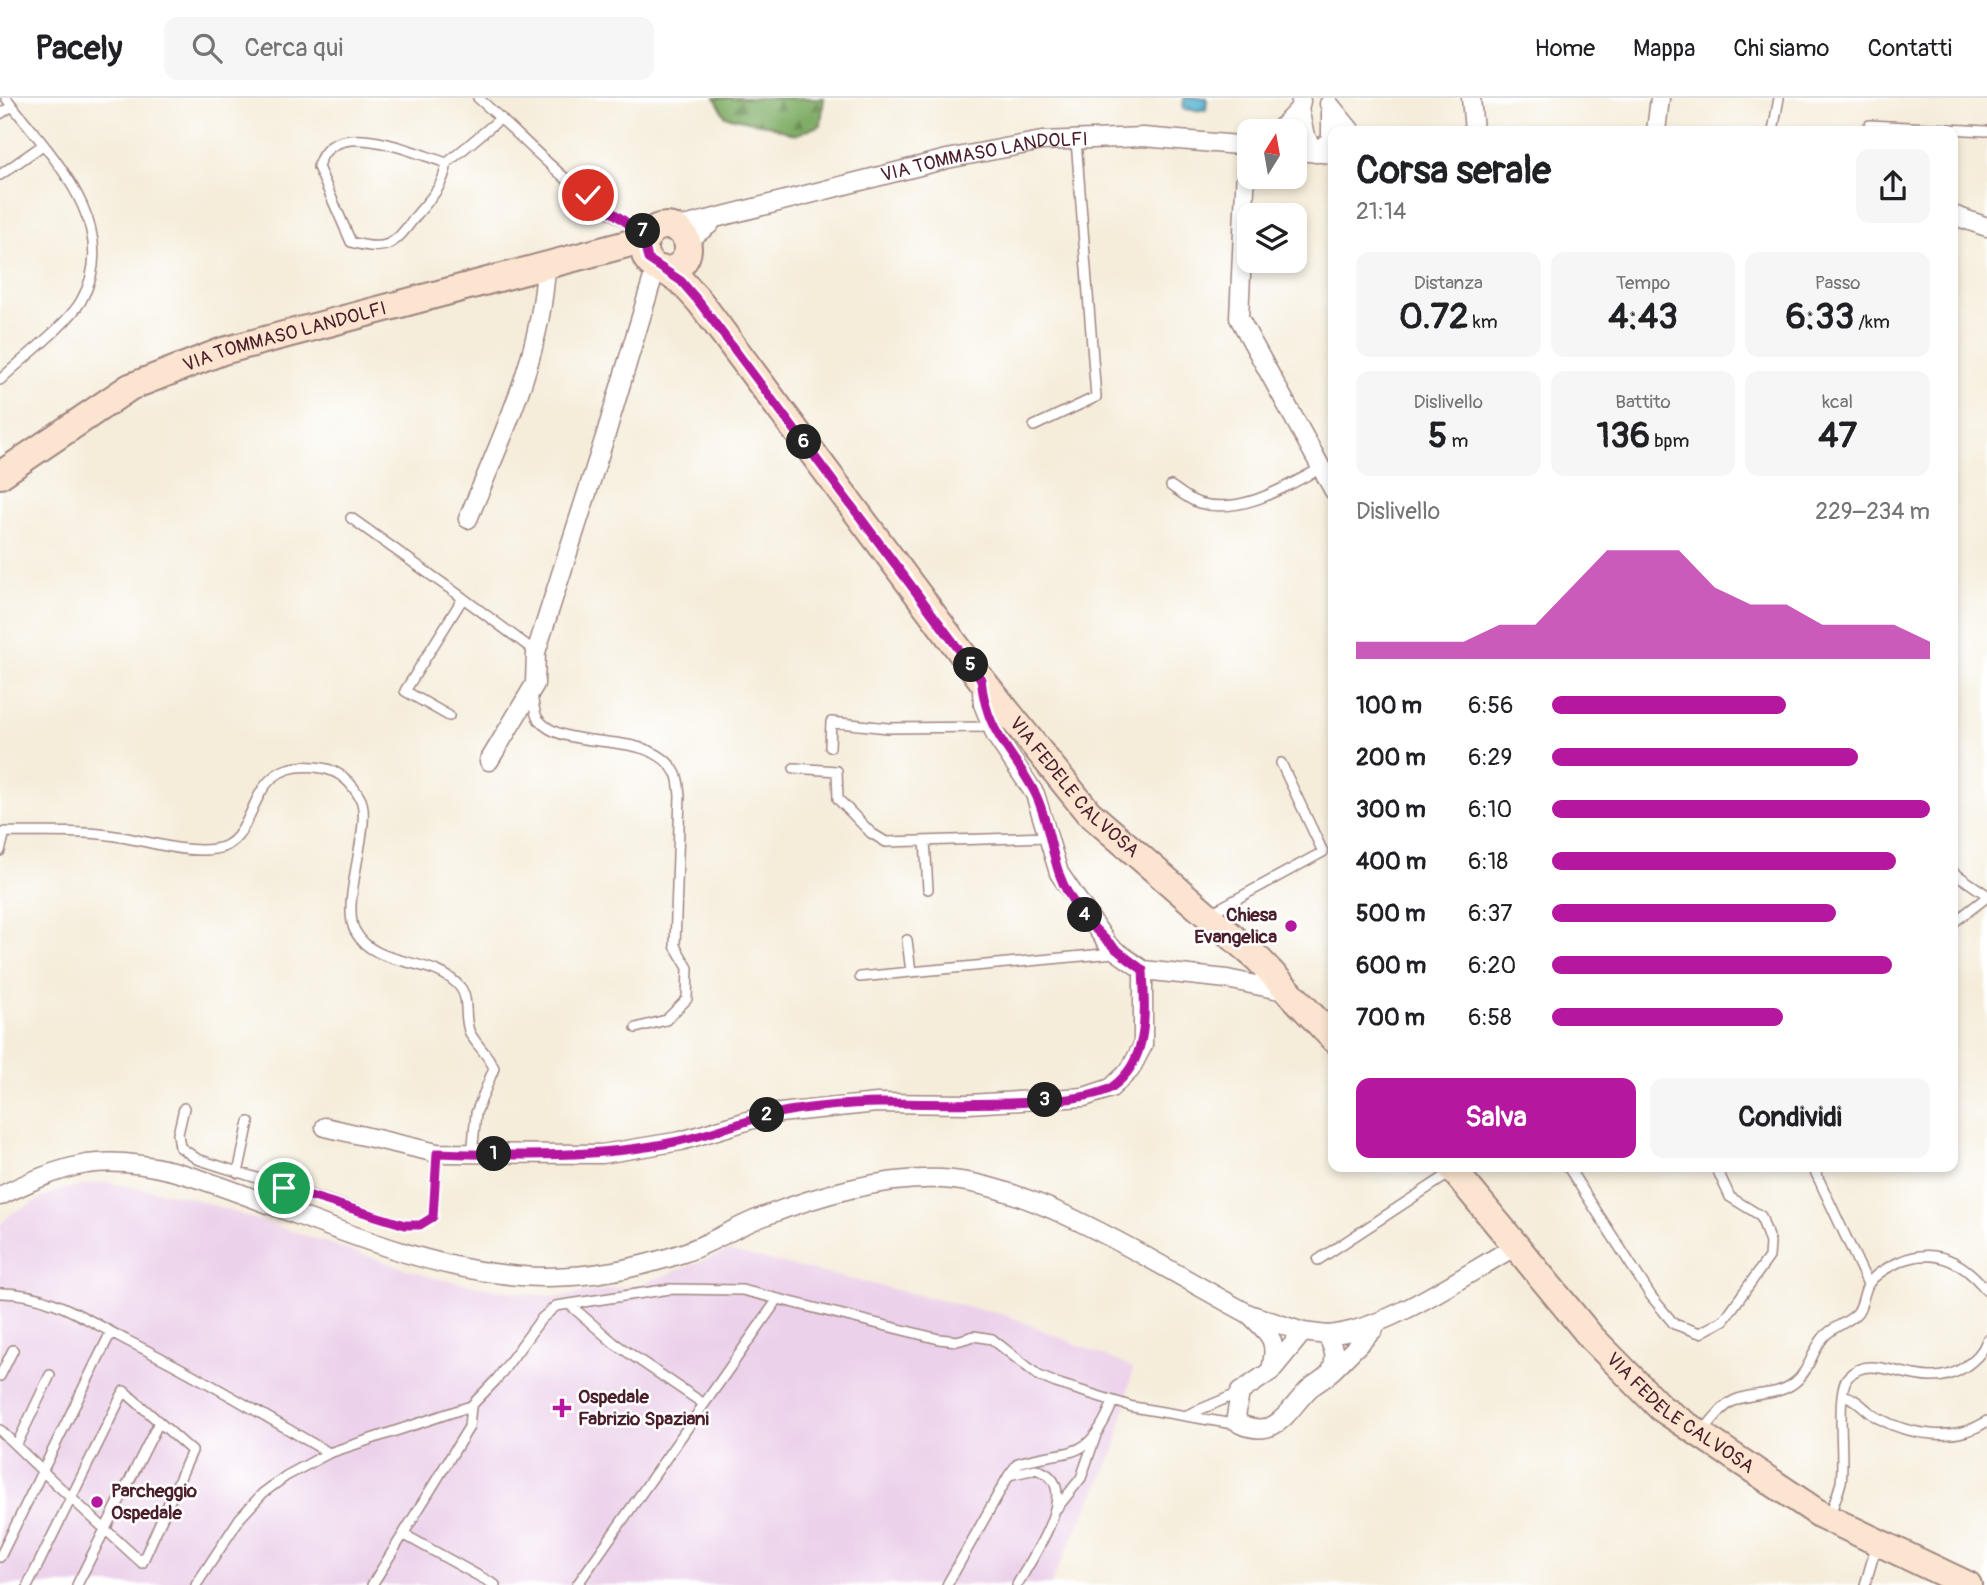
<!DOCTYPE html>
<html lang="it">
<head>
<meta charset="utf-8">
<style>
  :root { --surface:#fff; --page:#f6f6f6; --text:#202124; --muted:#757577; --line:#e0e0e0; --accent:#b5179e }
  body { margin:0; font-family:Pangolin,sans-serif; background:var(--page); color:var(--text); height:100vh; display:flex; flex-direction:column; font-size:26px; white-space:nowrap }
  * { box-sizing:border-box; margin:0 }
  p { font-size:23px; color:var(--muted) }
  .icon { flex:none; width:38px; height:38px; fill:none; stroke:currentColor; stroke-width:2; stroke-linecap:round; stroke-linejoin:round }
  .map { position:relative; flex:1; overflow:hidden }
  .side { position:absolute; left:1328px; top:28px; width:630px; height:1046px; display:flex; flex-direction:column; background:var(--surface); border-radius:14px; box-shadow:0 4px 10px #0003 }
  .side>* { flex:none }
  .needle { width:46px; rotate:11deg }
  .buttons { position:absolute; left:1237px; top:21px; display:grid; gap:14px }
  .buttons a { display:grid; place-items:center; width:70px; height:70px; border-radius:14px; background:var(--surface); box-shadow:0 4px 10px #0003; font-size:35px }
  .pin { position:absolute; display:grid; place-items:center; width:60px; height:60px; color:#fff; margin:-30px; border:4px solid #fff; border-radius:50%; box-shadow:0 2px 7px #0007 }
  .km { position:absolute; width:35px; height:35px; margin:-18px; border-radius:50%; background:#222; color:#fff; font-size:19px; line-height:35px; text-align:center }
  .round { display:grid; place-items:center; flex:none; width:74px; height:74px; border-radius:14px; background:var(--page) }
  .summary { display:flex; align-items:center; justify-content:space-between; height:119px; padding:0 28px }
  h1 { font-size:38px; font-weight:700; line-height:52px }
  .figures { display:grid; grid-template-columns:repeat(3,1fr); gap:10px; height:119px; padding:7px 28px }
  .figures div { display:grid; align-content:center; border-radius:14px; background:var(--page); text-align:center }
  .figures b { font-size:35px; font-weight:700 }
  .figures small { font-size:19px; font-weight:400 }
  .figures p { font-size:19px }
  .chart { height:196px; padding:14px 28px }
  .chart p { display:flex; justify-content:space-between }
  .chart svg { width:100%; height:126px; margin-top:7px; fill:var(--accent); opacity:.7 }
  .button { display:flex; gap:14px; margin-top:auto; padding:14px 28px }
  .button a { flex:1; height:80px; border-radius:14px; background:var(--accent); color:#fff; font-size:28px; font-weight:700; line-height:80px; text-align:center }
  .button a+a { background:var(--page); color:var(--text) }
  ul { padding:0 28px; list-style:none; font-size:23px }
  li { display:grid; grid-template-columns:112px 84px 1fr; align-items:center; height:52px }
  li i { height:18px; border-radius:9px; background:var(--accent) }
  header { display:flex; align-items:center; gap:42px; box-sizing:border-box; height:98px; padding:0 35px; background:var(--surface); border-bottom:2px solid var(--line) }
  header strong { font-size:33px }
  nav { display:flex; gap:38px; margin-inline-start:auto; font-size:24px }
  .search { width:490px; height:63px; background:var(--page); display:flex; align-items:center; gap:18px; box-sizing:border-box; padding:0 24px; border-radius:14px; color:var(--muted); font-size:26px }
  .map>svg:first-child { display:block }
  .built { fill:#ecd1ea }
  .forest { fill:url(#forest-firs); stroke:#636446; stroke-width:2 }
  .water { fill:url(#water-waves); stroke:#4f6a7e; stroke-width:2 }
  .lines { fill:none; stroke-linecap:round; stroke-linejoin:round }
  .lane-casing { stroke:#a08682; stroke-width:12 }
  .street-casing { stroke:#a08682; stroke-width:21 }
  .secondary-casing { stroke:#a08682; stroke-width:30 }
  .lane { stroke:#fff; stroke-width:9 }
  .street { stroke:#fff; stroke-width:18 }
  .secondary { stroke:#fce5d0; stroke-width:26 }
  .route-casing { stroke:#fff; stroke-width:14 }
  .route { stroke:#b5179e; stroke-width:9 }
  .poi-dot { fill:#b5179e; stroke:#fff; stroke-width:2.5 }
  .labels { text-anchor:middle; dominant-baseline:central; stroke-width:5; stroke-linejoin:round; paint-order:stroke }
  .street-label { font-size:19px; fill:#4a1f2b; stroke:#fff }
  .poi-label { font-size:19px; font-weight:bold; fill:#4a1f2b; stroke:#fff; text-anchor:start }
</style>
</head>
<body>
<header>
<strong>Pacely</strong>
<div class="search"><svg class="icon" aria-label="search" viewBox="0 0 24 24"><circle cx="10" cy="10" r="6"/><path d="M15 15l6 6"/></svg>Cerca qui</div>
<nav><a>Home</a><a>Mappa</a><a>Chi siamo</a><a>Contatti</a></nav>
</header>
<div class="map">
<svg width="1987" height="1487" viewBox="0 0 1987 1487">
  <defs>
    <pattern id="forest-firs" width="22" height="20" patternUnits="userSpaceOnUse" patternTransform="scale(1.75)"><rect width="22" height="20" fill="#7caa62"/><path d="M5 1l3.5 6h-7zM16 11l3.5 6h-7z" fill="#688a51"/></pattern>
    <pattern id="water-waves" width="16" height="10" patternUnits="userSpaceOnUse" patternTransform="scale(1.75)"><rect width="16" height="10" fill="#54b5d2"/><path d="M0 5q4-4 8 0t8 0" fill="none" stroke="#4893ab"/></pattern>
  </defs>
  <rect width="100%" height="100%" fill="#fff"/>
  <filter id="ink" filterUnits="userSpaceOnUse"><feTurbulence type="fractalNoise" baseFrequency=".0143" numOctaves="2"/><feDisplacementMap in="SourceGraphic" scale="14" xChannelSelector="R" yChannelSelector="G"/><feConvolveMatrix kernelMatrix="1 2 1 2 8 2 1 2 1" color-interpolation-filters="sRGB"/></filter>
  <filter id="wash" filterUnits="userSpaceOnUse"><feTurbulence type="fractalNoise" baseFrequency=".00686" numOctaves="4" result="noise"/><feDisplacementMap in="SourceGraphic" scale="28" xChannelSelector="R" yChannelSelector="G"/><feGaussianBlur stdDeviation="1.57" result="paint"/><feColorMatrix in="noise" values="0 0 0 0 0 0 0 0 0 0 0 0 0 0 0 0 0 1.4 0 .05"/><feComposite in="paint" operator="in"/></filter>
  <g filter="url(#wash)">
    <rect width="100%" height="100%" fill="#f5edda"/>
    <path class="built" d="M103 1084 185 1098 434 1180 498 1192 556 1199 639 1187 728 1153 1009 1218 1133 1270 1116 1350 1050 1487H0V1127L11 1116 58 1092Z"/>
    <path class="forest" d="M715 0H824L821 27 795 37 771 28 725 18Z"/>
    <path class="water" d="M1184 0H1207L1206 13 1183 11Z"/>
  </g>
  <g filter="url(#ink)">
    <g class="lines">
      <g class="lane-casing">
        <path id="lane" d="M478 0C528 43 584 108 645 134
          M0 16 12 8
          M1869 27 1987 33
          M1773 33 1779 0
          M447 65C443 87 434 97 420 113 397 140 394 157 351 144L318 69C331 16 413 55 447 65L501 20
          M0 77 43 47
          M0 282C22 261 67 227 81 203 124 128 49 55 6 0
          M1034 328 1096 299 1076 42
          M1171 388C1180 394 1189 402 1199 405 1242 417 1285 389 1321 370
          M351 420 463 500
          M532 595C533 602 534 615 538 621 566 657 651 628 676 676 679 681 679 691 680 697L675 848 688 870 687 901 666 922 636 930
          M449 618 405 593 463 500 536 554
          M830 649 831 624 888 630 993 629
          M794 670 837 673 838 701 871 735 886 744 1049 739
          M925 743 928 791
          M0 753 5 734C36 735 69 733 100 736 138 739 177 756 215 751 264 745 240 656 322 670 340 673 353 686 361 702 372 728 340 806 355 833 376 872 433 857 460 889 470 901 463 921 470 935 476 947 488 956 494 970L476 1015 472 1057
          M1953 774 1987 797
          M1209 816 1323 754 1281 665
          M1953 825 1987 799
          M907 842 911 874 1114 855
          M860 879 911 874
          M184 1010 178 1036 180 1049 197 1061 405 1127H420L433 1119 437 1055
          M1568 1069 1651 1198 1674 1226 1700 1235 1724 1222 1769 1159 1770 1145 1761 1118 1730 1099 1716 1069
          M1813 1069 1868 1186
          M238 1075 249 1024
          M1318 1162 1452 1074
          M0 1195C48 1194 87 1222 128 1243 197 1277 263 1317 329 1355
          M569 1206 614 1245 704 1306
          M0 1278 13 1252
          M1842 1297C1858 1300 1864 1312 1878 1320 1909 1337 1956 1345 1987 1323
          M1187 1317 1239 1295
          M0 1332C46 1378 94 1421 142 1465L192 1353 124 1293 28 1487
          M1703 1333C1713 1322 1723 1306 1738 1301 1758 1294 1777 1298 1794 1285 1809 1274 1812 1253 1823 1240 1832 1228 1847 1226 1857 1215 1864 1206 1863 1194 1869 1185 1876 1175 1888 1169 1899 1164 1935 1148 1964 1164 1987 1193
          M16 1348 50 1277
          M1009 1377 1036 1371C1040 1373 1047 1375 1050 1379 1074 1401 1029 1465 1017 1487
          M1057 1410 1081 1380 1096 1337
          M1829 1419C1833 1408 1838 1396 1841 1384 1845 1359 1835 1294 1848 1279 1874 1249 1921 1298 1963 1270 1974 1263 1983 1255 1987 1242
          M403 1436 495 1487
          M0 1459 111 1234
          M77 1487 159 1324
          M196 1487 240 1420 263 1395 286 1378 329 1355 471 1308 497 1281 541 1221 556 1208 670 1191 742 1192 939 1241 957 1243 974 1238 992 1241 1039 1278 1056 1285 1133 1309 1239 1327
          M372 1487 469 1329 471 1308
          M577 1487 778 1201
          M947 1487 1009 1377 1018 1365C1071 1349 1087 1367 1113 1304
          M1865 1487 1877 1446"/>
      </g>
      <g class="street-casing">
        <g id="street">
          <path d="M1471 0 1474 33"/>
          <path d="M1329 6 1351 33"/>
          <path d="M1299 11 1305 38 1316 55 1331 41V10"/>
          <path d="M1278 33 1299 11 1301 3"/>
          <path d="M1656 33 1660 0"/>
          <path d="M1247 48 1239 220 1334 393"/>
          <path d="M1295 53 1334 56"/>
          <path d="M1953 117 1987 129"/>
          <path id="s1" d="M676 130 947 61 1042 43 1143 39 1250 48"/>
          <path d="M687 143 710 126"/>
          <path d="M468 421C502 339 542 257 546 167"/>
          <path d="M981 581 983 606 996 638 1035 696 1059 775 1109 848 1143 872 1227 881 1289 894"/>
          <path d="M489 663 535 586 536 554 605 339 656 169"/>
          <path d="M325 1029 437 1055 602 1056 681 1043 770 1016 877 1005 969 1006 1084 999 1111 990 1130 972 1143 947V872"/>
          <path d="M0 1098C27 1085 56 1071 87 1066 152 1057 219 1088 279 1110 356 1139 438 1172 521 1178 577 1182 630 1173 683 1155 710 1146 735 1129 762 1119 817 1098 882 1078 942 1081 1038 1086 1163 1171 1249 1216"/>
          <path d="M1303 1234 1327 1237C1333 1249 1338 1260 1331 1273 1327 1280 1316 1285 1310 1290 1287 1312 1278 1342 1240 1326L1236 1319 1240 1294 1271 1273Z"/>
          <path d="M1327 1237C1388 1232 1462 1178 1516 1148"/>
          <path d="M1271 1272C1278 1241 1271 1238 1249 1216L1303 1234"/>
          <path d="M1332 1273 1374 1231"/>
        </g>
      </g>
      <g class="secondary-casing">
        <g id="secondary">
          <circle cx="666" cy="150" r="22"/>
          <path id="s2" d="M661 171 681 183 700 204 981 581 1088 714 1258 861 1334 941"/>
          <path id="s3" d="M0 377 130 289 223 253 646 141"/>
          <path id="s4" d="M1451 1069 1591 1239 1661 1310 1821 1417 1968 1487"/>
        </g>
      </g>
      <use href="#lane" class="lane"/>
      <use href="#street" class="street"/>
      <use href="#secondary" class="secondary"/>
    </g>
  </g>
  <g class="lines" filter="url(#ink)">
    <g class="route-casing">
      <path id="route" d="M284 1090 405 1127H420L433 1119 437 1055C517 1058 600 1060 679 1043 709 1037 737 1025 766 1018 795 1010 851 1005 881 1005 927 1005 1080 1011 1112 989 1150 962 1145 914 1143 872 1110 849 1070 812 1058 772 1050 747 1047 719 1035 695 1011 649 987 638 981 581L699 204 681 183 648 161 645 148 650 136 630 127 588 97"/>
    </g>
    <use href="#route" class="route"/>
  </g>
  <g class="poi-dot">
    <circle cx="1291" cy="828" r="7"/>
    <path d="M558.5 1299.5h7v7h7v7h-7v7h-7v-7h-7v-7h7z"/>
    <circle cx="97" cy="1404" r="7"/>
  </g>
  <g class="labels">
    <g class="street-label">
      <text stroke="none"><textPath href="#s1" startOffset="317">VIA TOMMASO LANDOLFI</textPath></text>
      <text stroke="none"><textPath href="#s3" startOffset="320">VIA TOMMASO LANDOLFI</textPath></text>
      <text stroke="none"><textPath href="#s2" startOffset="665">VIA FEDELE CALVOSA</textPath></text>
      <text stroke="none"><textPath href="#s4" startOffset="338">VIA FEDELE CALVOSA</textPath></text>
    </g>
    <g class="poi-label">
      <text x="1277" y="817" text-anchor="end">Chiesa<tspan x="1277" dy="22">Evangelica</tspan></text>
      <text x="578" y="1299">Ospedale<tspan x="578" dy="22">Fabrizio Spaziani</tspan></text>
      <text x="111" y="1393">Parcheggio<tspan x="111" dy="22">Ospedale</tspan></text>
    </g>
  </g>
</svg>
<div class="buttons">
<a><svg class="needle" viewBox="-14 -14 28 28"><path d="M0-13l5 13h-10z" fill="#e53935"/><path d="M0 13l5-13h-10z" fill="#757577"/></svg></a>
<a><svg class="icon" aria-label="layers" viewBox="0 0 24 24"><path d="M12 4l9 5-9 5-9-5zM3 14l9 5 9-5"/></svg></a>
</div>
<div class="pin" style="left:284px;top:1090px;background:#1e9e55"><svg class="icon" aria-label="arrive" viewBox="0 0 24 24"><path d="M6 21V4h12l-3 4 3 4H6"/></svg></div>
<div class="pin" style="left:588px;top:97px;background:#d93025"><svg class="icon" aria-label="check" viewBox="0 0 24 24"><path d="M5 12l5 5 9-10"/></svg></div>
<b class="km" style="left:494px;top:1056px">1</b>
<b class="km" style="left:767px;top:1017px">2</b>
<b class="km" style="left:1045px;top:1002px">3</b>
<b class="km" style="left:1085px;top:817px">4</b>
<b class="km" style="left:971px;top:567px">5</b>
<b class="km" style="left:804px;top:344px">6</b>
<b class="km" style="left:643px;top:133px">7</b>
<section class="side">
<div class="summary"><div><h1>Corsa serale</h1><p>21:14</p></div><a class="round"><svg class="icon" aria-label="share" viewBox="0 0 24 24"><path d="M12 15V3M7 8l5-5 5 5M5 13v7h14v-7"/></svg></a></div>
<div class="figures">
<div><p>Distanza</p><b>0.72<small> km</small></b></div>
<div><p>Tempo</p><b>4:43</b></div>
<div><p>Passo</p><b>6:33<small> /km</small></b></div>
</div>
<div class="figures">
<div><p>Dislivello</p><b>5<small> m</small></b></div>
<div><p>Battito</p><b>136<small> bpm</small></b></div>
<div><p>kcal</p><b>47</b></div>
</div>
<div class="chart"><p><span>Dislivello</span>229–234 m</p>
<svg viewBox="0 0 160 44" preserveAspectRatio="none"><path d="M0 44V38L10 38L20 38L30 38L40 32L50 32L60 19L70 6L80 6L90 6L100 19L110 25L120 25L130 32L140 32L150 32L160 38V44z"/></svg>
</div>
<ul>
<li><b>100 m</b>6:56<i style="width:62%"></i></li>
<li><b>200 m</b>6:29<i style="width:81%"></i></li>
<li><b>300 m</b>6:10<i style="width:100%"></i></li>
<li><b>400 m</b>6:18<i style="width:91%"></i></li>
<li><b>500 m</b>6:37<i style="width:75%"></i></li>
<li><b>600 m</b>6:20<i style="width:90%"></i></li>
<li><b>700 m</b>6:58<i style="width:61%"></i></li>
</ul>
<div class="button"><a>Salva</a><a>Condividi</a></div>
</section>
</div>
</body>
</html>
